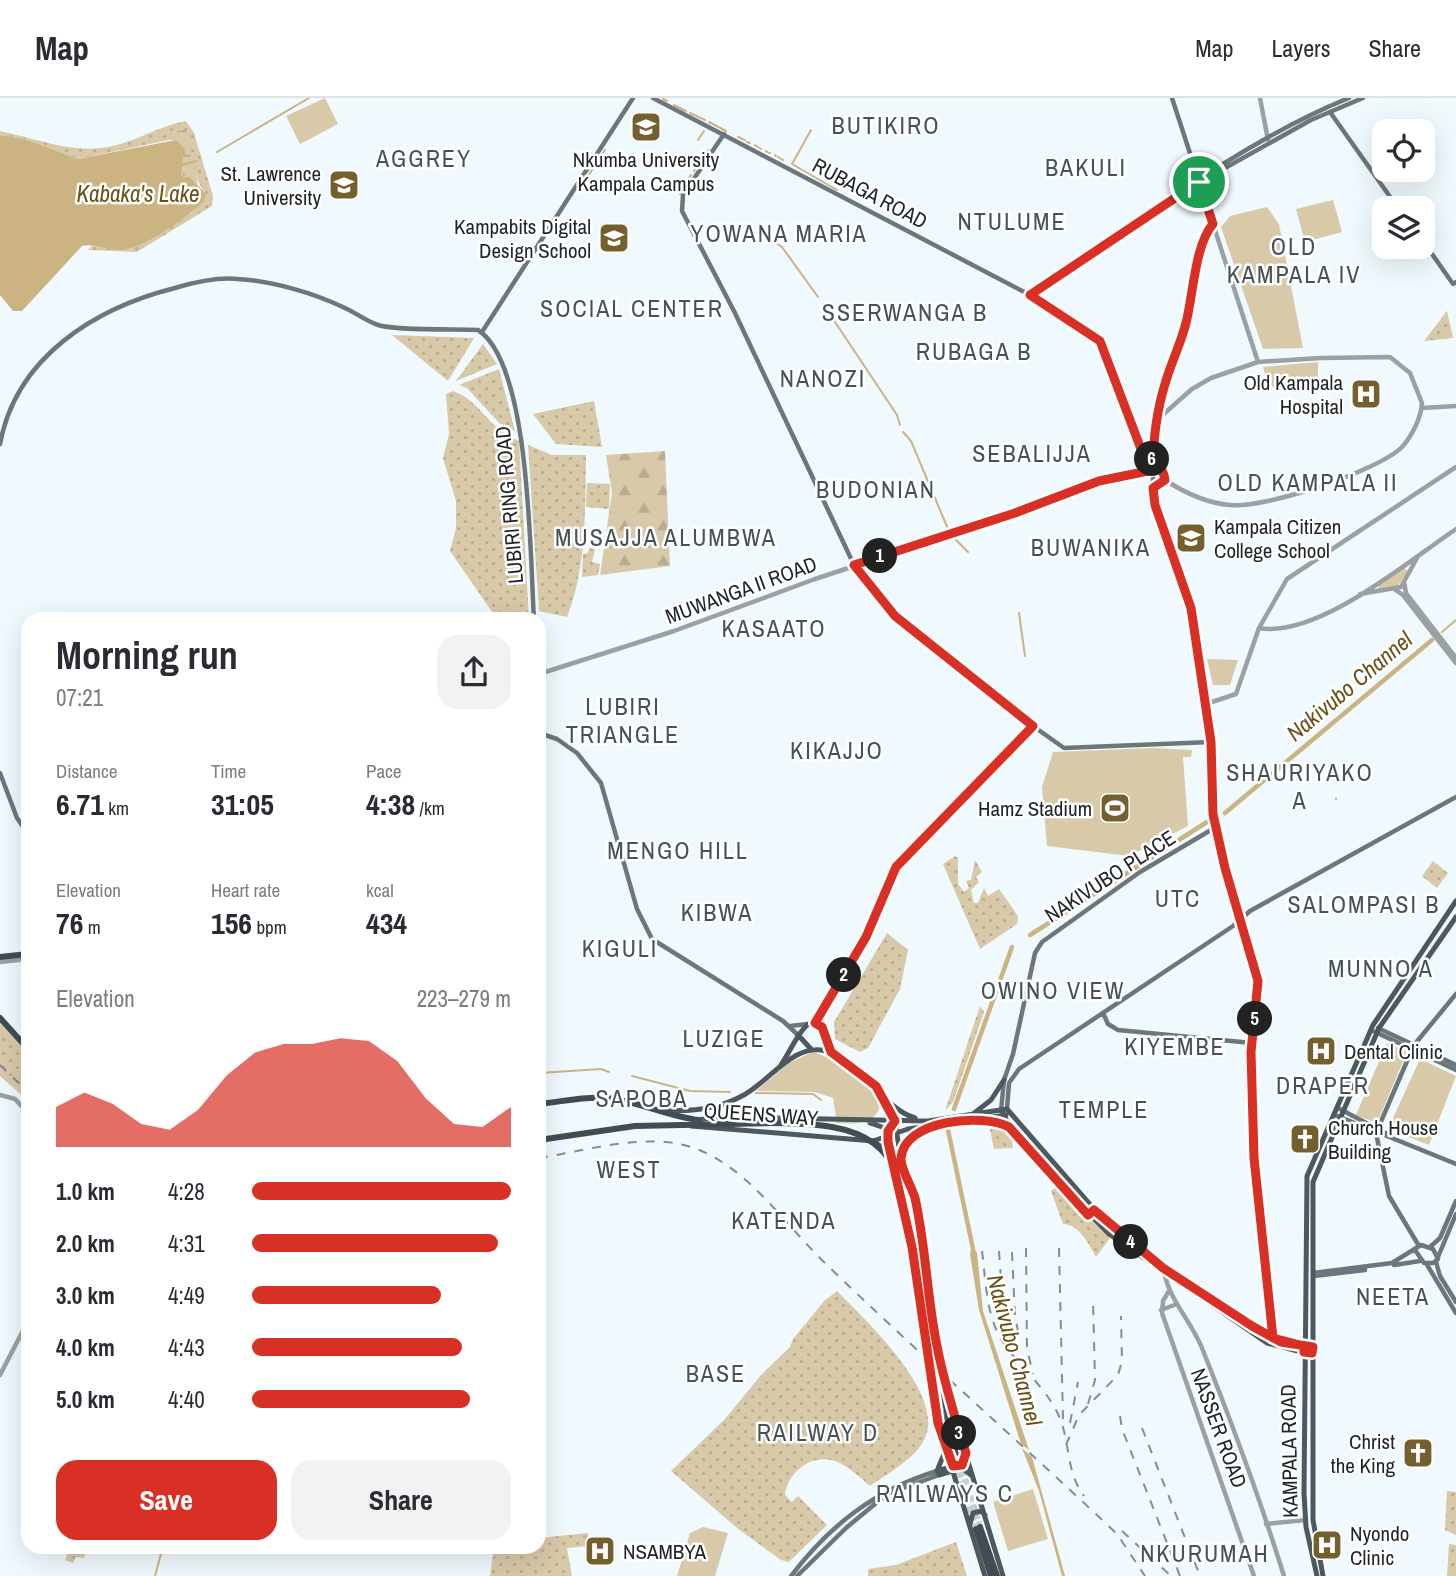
<!DOCTYPE html>
<html lang="en">
<head>
<meta charset="utf-8">
<style>
  :root { --surface:#fff; --page:#f2f2f3; --text:#2b2b33; --muted:#7c7c81; --line:#e1e1e2; --accent:#d93025 }
  body { margin:0; font-family:"Archivo Narrow",sans-serif; background:var(--page); color:var(--text); height:100vh; display:flex; flex-direction:column; font-size:26px; white-space:nowrap }
  * { box-sizing:border-box; margin:0 }
  p { font-size:23px; color:var(--muted) }
  .icon { flex:none; width:38px; height:38px; fill:none; stroke:currentColor; stroke-width:2; stroke-linecap:round; stroke-linejoin:round }
  .map { position:relative; flex:1; overflow:hidden }
  .details { position:absolute; left:21px; top:514px; width:525px; height:942px; display:flex; flex-direction:column; background:var(--surface); border-radius:21px; box-shadow:0 7px 28px #0002 }
  .details>* { flex:none }
  .buttons { position:absolute; left:1372px; top:21px; display:grid; gap:14px }
  .buttons a { display:grid; place-items:center; width:63px; height:63px; border-radius:14px; background:var(--surface); box-shadow:0 7px 28px #0002; font-size:35px }
  .pin { position:absolute; display:grid; place-items:center; width:60px; height:60px; color:#fff; margin:-30px; border:4px solid #fff; border-radius:50%; box-shadow:0 2px 7px #0007 }
  .km { position:absolute; width:35px; height:35px; margin:-18px; border-radius:50%; background:#222; color:#fff; font-size:19px; line-height:35px; text-align:center }
  .round { display:grid; place-items:center; flex:none; width:74px; height:74px; border-radius:21px; background:var(--page) }
  .head { display:flex; align-items:center; justify-content:space-between; height:119px; padding:0 35px }
  h1 { font-size:38px; font-weight:700; line-height:52px }
  .figures { display:grid; grid-template-columns:repeat(3,1fr); gap:10px; height:119px; padding:7px 35px }
  .figures div { display:grid; align-content:center }
  .figures b { font-size:30px; font-weight:700 }
  .figures small { font-size:19px; font-weight:400 }
  .figures p { font-size:19px }
  .chart { height:196px; padding:14px 35px }
  .chart p { display:flex; justify-content:space-between }
  .chart svg { width:100%; height:126px; margin-top:7px; fill:var(--accent); opacity:.7 }
  .primary-button { display:flex; gap:14px; margin-top:auto; padding:14px 35px }
  .primary-button a { flex:1; height:80px; border-radius:21px; background:var(--accent); color:#fff; font-size:28px; font-weight:700; line-height:80px; text-align:center }
  .primary-button a+a { background:var(--page); color:var(--text) }
  ul { padding:0 35px; list-style:none; font-size:23px }
  li { display:grid; grid-template-columns:112px 84px 1fr; align-items:center; height:52px }
  li i { height:18px; border-radius:9px; background:var(--accent) }
  header { display:flex; align-items:center; gap:42px; box-sizing:border-box; height:98px; padding:0 35px; background:var(--surface); border-bottom:2px solid var(--line) }
  header strong { font-size:33px }
  nav { display:flex; gap:38px; margin-inline-start:auto; font-size:24px }
  .map>svg:first-child { display:block }
  .grass { fill:url(#grass-dots) }
  .forest { fill:url(#forest-firs) }
  .wetland { fill:url(#wetland-marsh) }
  .park { fill:#d8c9a8 }
  .water { fill:#cbb482 }
  .lines { fill:none; stroke-linecap:round; stroke-linejoin:round }
  .stream { stroke:#cbb482; stroke-width:2 }
  .canal { stroke:#cbb482; stroke-width:4.5 }
  .trunk-tunnel { stroke:#c6ced3; stroke-width:6; stroke-dasharray:6 3; stroke-linecap:butt }
  .tertiary { stroke:#9aa0a3; stroke-width:4.5 }
  .secondary { stroke:#6d777b; stroke-width:4.5 }
  .primary { stroke:#4e595f; stroke-width:5 }
  .trunk { stroke:#414d53; stroke-width:6 }
  .rail { stroke:#868d91; stroke-width:2; stroke-dasharray:9 9; stroke-linecap:butt }
  .trunk-bridge { stroke:#414d53; stroke-width:6 }
  .route-casing { stroke:#fff; stroke-width:14 }
  .route { stroke:#d93025; stroke-width:9 }
  .labels { text-anchor:middle; dominant-baseline:central; stroke-width:5; stroke-linejoin:round; paint-order:stroke }
  .poi-label { font-size:21px; fill:#1e2427; stroke:#fff; text-anchor:end }
  .street-label { font-size:21px; fill:#1e2427; stroke:#fff }
  .water-label { font-size:23px; font-style:italic; fill:#695115; stroke:#fff }
  .quarter-label { font-size:24px; letter-spacing:2px; fill:#455359; stroke:#fff }
</style>
</head>
<body>
<header>
<strong>Map</strong>
<nav><a>Map</a><a>Layers</a><a>Share</a></nav>
</header>
<div class="map">
<svg width="1456" height="1478" viewBox="0 0 1456 1478">
  <defs>
    <pattern id="grass-dots" width="8" height="8" patternUnits="userSpaceOnUse" patternTransform="scale(1.75)"><rect width="8" height="8" fill="#d8c9a8"/><path d="M2 2h.1M6 6h.1" fill="none" stroke="#b9ac91" stroke-width="1.8" stroke-linecap="round"/></pattern>
    <pattern id="forest-firs" width="22" height="20" patternUnits="userSpaceOnUse" patternTransform="scale(1.75)"><rect width="22" height="20" fill="#d8c9a8"/><path d="M5 1l3.5 6h-7zM16 11l3.5 6h-7z" fill="#b9ac91"/></pattern>
    <pattern id="wetland-marsh" width="20" height="14" patternUnits="userSpaceOnUse" patternTransform="scale(1.75)"><rect width="20" height="14" fill="#d8c9a8"/><path d="M1 5h8M5 5V1M11 12h8M15 12V8" fill="none" stroke="#b9ac91"/></pattern>
  </defs>
  <rect width="100%" height="100%" fill="#f0f9fe"/>
  <path class="grass" d="M186 23 194 35 213 98 212 108 137 154 88 152 93 147 135 148 191 115 206 96C191 79 194 52 183 31L176 33 169 42 78 61 25 41 0 37V33C35 40 72 56 108 49 135 44 159 28 186 23Z
    M1447 213 1453 240 1424 243Z
    M392 237 474 240 448 283Z
    M483 246 497 266 456 283Z
    M499 271 515 333 499 325 467 290 459 287Z
    M453 293C483 304 486 330 519 343L529 521H497L450 453 456 430V403L443 360 449 336 446 296Z
    M594 303 602 349 556 346 533 316Z
    M528 347 552 357H586C585 409 587 469 567 519L539 513Z
    M587 385 610 386 609 411 586 409Z
    M589 450 595 451 592 464 600 466 598 477 582 479 583 456 588 455Z
    M955 758 958 760V786L964 794 969 790 966 783 971 782 975 762 982 774 976 779 979 784 971 792 974 805H978L984 790 988 798 999 791 1018 818 1017 826 980 851 943 766Z
    M1433 763 1448 775 1437 790 1422 778Z
    M887 835 908 852 900 891 868 950 860 954 835 941 834 924Z
    M980 908 984 914 953 1004 945 1013Z
    M0 925 28 956V1003L0 978Z
    M989 1027C1003 1030 1013 1035 1013 1050L994 1051Z
    M1056 1089 1110 1140 1096 1159C1089 1146 1079 1126 1063 1126L1051 1093Z
    M837 1193C865 1222 950 1299 923 1344 912 1363 888 1375 870 1388 861 1380 849 1369 838 1364 813 1354 788 1373 785 1397L792 1404 798 1398 827 1427 789 1464 781 1462 737 1430 671 1373 725 1321 761 1277 790 1249 793 1241 824 1203Z
    M1447 1393 1456 1394V1437L1445 1432Z
    M588 1435V1448L567 1450 572 1478H490L494 1449H539V1440Z
    M956 1444 967 1478H868V1471L896 1467Z
    M1449 1446 1456 1447V1478H1447Z
    M80 1449H87L84 1460 76 1459 73 1465 65 1462 69 1452 78 1456Z"/>
  <path class="forest" d="M665 353 670 468 600 477 612 395 606 357Z"/>
  <path class="wetland" d="M183 31 188 35 198 87 190 79 181 78 176 42H169L176 33Z"/>
  <path class="park" d="M325 0 338 26 300 46 286 18Z
    M1333 102 1342 134 1305 144 1296 111Z
    M1267 109 1279 126 1303 250 1263 251 1221 129 1230 118Z
    M1318 264V301V287L1300 284V281L1280 280 1276 293 1266 280 1263 269Z
    M1404 470 1408 473 1398 488 1378 492 1379 487Z
    M1207 561 1238 562 1230 587H1213Z
    M1153 650 1192 652 1191 659H1183L1188 728 1129 758 1047 748 1042 689 1053 654Z
    M1387 945 1407 954 1377 1025 1356 1017Z
    M813 954C839 963 872 978 880 1007 876 1027 854 1026 837 1025L833 1000 815 994 756 993 789 965Z
    M1420 961 1456 978 1429 1047 1388 1031Z
    M1033 1391 1048 1441 1008 1453 993 1404Z
    M703 1429 728 1435 715 1478H677L690 1435Z"/>
  <path class="water" d="M0 37 25 41 78 61 176 42 184 51 181 78 190 79 206 96 204 103C186 120 144 151 120 152 107 152 95 145 82 148L22 213H13L0 197Z
    M972 1147 977 1155 983 1213 1029 1352 1021 1346 979 1212 970 1156Z
    M1022 1350 1032 1359 1065 1478H1062L1039 1393Z"/>
  <g class="lines">
    <path class="stream" d="M663 1 667 3
      M674 7 686 13
      M690 15 705 22
      M709 24 726 33
      M811 32 792 66 837 92
      M738 39 741 40
      M742 41 745 42
      M698 42 704 33
      M747 44 750 45
      M755 47 761 51
      M766 53 767 54
      M217 54 309 0
      M769 55H770
      M775 57 776 58
      M704 59 708 52
      M778 59 783 62
      M182 67 196 63
      M694 73 700 65
      M687 82 691 77
      M579 92 605 52
      M680 96 684 86
      M760 134 782 149 818 199
      M823 206 897 317 900 327
      M903 334 911 343 948 431
      M953 439 968 454
      M1019 515 1025 558
      M1442 534 1456 522
      M1336 701V700
      M539 975 601 971 609 974
      M632 978 690 993 730 994
      M756 995 813 996 821 1002
      M155 1478 161 1456 154 1453 156 1449"/>
    <path class="canal" d="M1225 715 1432 542
      M1030 837 1207 724
      M954 1011 1012 849
      M948 1032 973 1151"/>
    <path class="trunk-tunnel" d="M957 1355 980 1429
      M953 1357 976 1431"/>
    <path class="tertiary" d="M1260 0 1268 42
      M1213 126 1258 264
      M1422 310 1456 308
      M1153 361 1161 369 1165 382C1185 395 1206 405 1230 407 1264 411 1378 373 1402 349 1412 338 1421 320 1422 305L1410 275 1390 259 1321 260 1258 264 1211 280 1192 291 1158 321
      M1153 390 1165 382
      M1404 484 1406 495 1456 560
      M1394 491 1403 497 1456 565
      M1360 496 1401 489 1417 460
      M1259 530C1318 540 1407 464 1456 431
      M539 576 674 533 815 481 1015 415 1099 383 1153 372
      M1206 606 1236 596 1259 530 1287 481 1456 369
      M0 864 28 861
      M815 925 866 839 896 769 1033 628
      M0 997 15 1001 28 1015
      M1164 1174C1170 1203 1191 1223 1202 1250 1232 1325 1260 1401 1284 1478
      M1169 1193 1163 1203 1162 1215 1254 1478
      M1161 1212 1177 1206
      M0 1277 28 1223
      M1266 1426 1306 1422"/>
    <path class="secondary" d="M653 0 1030 197 1099 243 1141 351 1153 361
      M1172 0 1213 126 1204 139 1186 228 1162 295 1153 361V393L1159 423 1191 510 1211 644 1213 716 1225 770 1258 883 1251 954 1254 1060 1273 1240
      M1330 14 1398 110
      M724 36 683 97 682 113 735 215 854 467 877 499 903 525 1033 628 1064 650 1211 644
      M1200 84 1311 22 1363 0
      M1423 143 1453 186 1456 184
      M1030 197C1131 130 1237 45 1349 0
      M482 234 633 0
      M0 346C16 259 95 210 175 190 195 184 217 179 238 181 272 183 314 195 345 210 356 215 366 223 378 227 396 233 455 231 478 232 531 266 530 461 534 522
      M539 635 557 641 577 655 601 685 637 811 652 841 783 923 798 937
      M0 675 17 720 28 736
      M1103 915 1108 926 1118 932 1252 945
      M790 928 808 926
      M1378 930 1456 967
      M1371 932 1456 972
      M1338 1010 1391 1038
      M1007 1011 1009 985 1019 971 1233 828 1250 813 1456 699
      M1001 1013 1004 982 1013 956 1035 855 1042 844 1140 774 1216 729
      M1335 1017 1456 1066
      M1419 1148 1389 1098 1376 1035 1414 947 1456 896
      M1430 1149 1440 1140 1456 1103
      M1438 1159 1456 1116
      M1436 1164 1440 1178 1456 1204
      M1426 1165 1456 1215
      M1394 1167 1420 1163
      M1313 1175 1392 1165 1421 1147 1433 1151 1438 1161 1433 1165H1424L1415 1152
      M1314 1178 1365 1172
      M791 1478C830 1427 875 1392 937 1373
      M797 1478 846 1430 887 1396 939 1377"/>
    <path class="primary" d="M798 937 811 951
      M781 967C790 954 800 929 812 924L822 929 831 954
      M876 988 895 1023 901 1063 915 1100 936 1241
      M662 1012C689 1014 715 1012 740 999 768 986 793 944 826 953 864 962 879 1009 915 1020
      M1002 1013 1009 1027 1058 1084 1109 1136 1267 1245 1305 1255
      M973 1016 991 1002 1004 982
      M698 1022 716 1019 928 1023 1007 1011 1100 1118 1139 1151 1276 1242 1313 1249
      M870 1025 891 1032
      M691 1028 873 1043 908 1031 1006 1017
      M873 1043 886 1052 890 1060
      M890 1055 888 1033 895 1023
      M902 1058 908 1042 922 1032
      M894 1072 910 1136 926 1238
      M939 1254 955 1321 1003 1478
      M931 1275 938 1325 985 1478
      M937 1373 958 1367 971 1377
      M937 1373 946 1351
      M939 1377 955 1372
      M970 1426 973 1415 981 1413 985 1417
      M1317 1478 1306 1429 1304 1395 1307 1078 1373 927 1456 803
      M1323 1478 1313 1422V1084L1379 930 1456 819"/>
    <path class="trunk" d="M0 859 28 856
      M0 920 28 951
      M539 1006C561 1004 584 998 606 1000 638 1003 666 1018 698 1022
      M539 1042 635 1028 770 1025
      M916 1142 949 1325 957 1355
      M928 1230 927 1244 943 1326 953 1357
      M980 1429 997 1478
      M976 1431 991 1478"/>
    <path class="rail" d="M0 967 28 994
      M539 1060C586 1053 644 1034 691 1049 747 1067 785 1127 826 1166 921 1258 1021 1345 1117 1436L1145 1478
      M1026 1150 1027 1251 1033 1276
      M1059 1150 1063 1321
      M982 1153C986 1183 986 1222 1005 1247 1022 1271 1045 1289 1058 1316 1071 1343 1065 1373 1084 1398
      M999 1153 1005 1238
      M1012 1154 1015 1219 1020 1242
      M1088 1306 1095 1282 1093 1202
      M1120 1318 1122 1331 1180 1478
      M1070 1325 1078 1284
      M1142 1330 1200 1478
      M1066 1347 1079 1317 1118 1277 1122 1263 1121 1218
      M1122 1433 1171 1478"/>
    <path class="trunk-bridge" d="M770 1025C868 1025 900 1040 916 1142"/>
  </g>
  <g class="lines">
    <g class="route-casing">
      <path id="route" d="M1199 84 1213 126C1195 146 1193 198 1186 225 1181 245 1171 265 1165 286 1157 312 1153 345 1153 372L1099 383 1015 415 854 467 895 518 1033 628 896 769 866 839 815 925 822 929 831 954 876 988 895 1023 888 1033V1044L912 1149 938 1325 953 1368 962 1367 966 1355C955 1320 944 1284 937 1248 927 1200 926 1149 915 1100 912 1089 901 1072 901 1061 903 1021 984 1015 1009 1029L1088 1117 1094 1112 1163 1170 1252 1228 1281 1244 1313 1249 1312 1255 1304 1254V1248L1273 1240 1254 1060 1251 954 1258 883 1225 770 1213 716 1211 644 1191 510 1155 407 1153 390 1165 382C1163 365 1150 363 1141 351L1100 243 1030 197 1199 84"/>
    </g>
    <use href="#route" class="route"/>
  </g>
  <defs>
    <g id="university-square" transform="scale(1.575)"><rect x="-9" y="-9" width="18" height="18" rx="4" fill="#745f2e" stroke="#fff"/><path d="M0-5L7-2L0 1L-7-2ZM-4 1L0 2.5L4 1V4Q0 6-4 4Z" fill="#fff"/></g>
    <g id="hospital-square" transform="scale(1.575)"><rect x="-9" y="-9" width="18" height="18" rx="4" fill="#745f2e" stroke="#fff"/><path d="M-5-5h3v3.5h4V-5h3V5h-3V1.5h-4V5h-3Z" fill="#fff"/></g>
    <g id="stadium-square" transform="scale(1.575)"><rect x="-9" y="-9" width="18" height="18" rx="4" fill="#745f2e" stroke="#fff"/><path d="M0-5a6.5 5 0 1 0 0 10a6.5 5 0 1 0 0-10ZM-3.5-1.8h7v3.6h-7Z" fill="#fff"/></g>
    <g id="church-square" transform="scale(1.575)"><rect x="-9" y="-9" width="18" height="18" rx="4" fill="#745f2e" stroke="#fff"/><path d="M-1.2-6h2.4v3.5h3.3v2.4h-3.3V6h-2.4V-.1h-3.3v-2.4h3.3Z" fill="#fff"/></g>
  </defs>
  <g fill-rule="evenodd">
    <use href="#university-square" x="646" y="29"/>
    <use href="#university-square" x="344" y="87"/>
    <use href="#university-square" x="614" y="140"/>
    <use href="#hospital-square" x="1366" y="296"/>
    <use href="#university-square" x="1191" y="440"/>
    <use href="#stadium-square" x="1115" y="710"/>
    <use href="#hospital-square" x="1321" y="953"/>
    <use href="#church-square" x="1305" y="1041"/>
    <use href="#church-square" x="1418" y="1355"/>
    <use href="#hospital-square" x="1327" y="1447"/>
    <use href="#hospital-square" x="600" y="1453"/>
  </g>
  <g class="labels">
    <g class="poi-label">
      <text x="646" y="61" text-anchor="middle">Nkumba University<tspan x="646" dy="24">Kampala Campus</tspan></text>
      <text x="321" y="75">St. Lawrence<tspan x="321" dy="24">University</tspan></text>
      <text x="591" y="128">Kampabits Digital<tspan x="591" dy="24">Design School</tspan></text>
      <text x="1343" y="284">Old Kampala<tspan x="1343" dy="24">Hospital</tspan></text>
      <text x="1214" y="428" text-anchor="start">Kampala Citizen<tspan x="1214" dy="24">College School</tspan></text>
      <text x="1092" y="710">Hamz Stadium</text>
      <text x="1344" y="953" text-anchor="start">Dental Clinic</text>
      <text x="1328" y="1029" text-anchor="start">Church House<tspan x="1328" dy="24">Building</tspan></text>
      <text x="1395" y="1343">Christ<tspan x="1395" dy="24">the King</tspan></text>
      <text x="1350" y="1435" text-anchor="start">Nyondo<tspan x="1350" dy="24">Clinic</tspan></text>
      <text x="623" y="1453" text-anchor="start">NSAMBYA</text>
    </g>
    <g class="street-label">
      <text transform="translate(870 95) rotate(28)">RUBAGA ROAD</text>
      <text transform="translate(509 407) rotate(-95)">LUBIRI RING ROAD</text>
      <text transform="translate(741 492) rotate(-20)">MUWANGA II ROAD</text>
      <text transform="translate(1110 778) rotate(-33)">NAKIVUBO PLACE</text>
      <text transform="translate(761 1016) rotate(4)">QUEENS WAY</text>
      <text transform="translate(1219 1330) rotate(70)">NASSER ROAD</text>
      <text transform="translate(1289 1353) rotate(-91)">KAMPALA ROAD</text>
    </g>
    <g class="water-label">
      <text x="138" y="95">Kabaka's Lake</text>
      <text transform="translate(1349 588) rotate(-40)">Nakivubo Channel</text>
      <text transform="translate(1015 1252) rotate(75)">Nakivubo Channel</text>
    </g>
    <g class="quarter-label">
      <text x="886" y="27">BUTIKIRO</text>
      <text x="424" y="60">AGGREY</text>
      <text x="1086" y="69">BAKULI</text>
      <text x="1012" y="123">NTULUME</text>
      <text x="779" y="135">YOWANA MARIA</text>
      <text x="1294" y="148">OLD<tspan x="1294" dy="28">KAMPALA IV</tspan></text>
      <text x="632" y="210">SOCIAL CENTER</text>
      <text x="905" y="214">SSERWANGA B</text>
      <text x="974" y="253">RUBAGA B</text>
      <text x="823" y="280">NANOZI</text>
      <text x="1032" y="355">SEBALIJJA</text>
      <text x="1308" y="384">OLD KAMPALA II</text>
      <text x="876" y="391">BUDONIAN</text>
      <text x="666" y="439">MUSAJJA ALUMBWA</text>
      <text x="1091" y="449">BUWANIKA</text>
      <text x="774" y="530">KASAATO</text>
      <text x="623" y="608">LUBIRI<tspan x="623" dy="28">TRIANGLE</tspan></text>
      <text x="837" y="652">KIKAJJO</text>
      <text x="1300" y="674">SHAURIYAKO<tspan x="1300" dy="28">A</tspan></text>
      <text x="678" y="752">MENGO HILL</text>
      <text x="1178" y="800">UTC</text>
      <text x="1364" y="806">SALOMPASI B</text>
      <text x="717" y="814">KIBWA</text>
      <text x="620" y="850">KIGULI</text>
      <text x="1381" y="870">MUNNO A</text>
      <text x="1053" y="892">OWINO VIEW</text>
      <text x="724" y="940">LUZIGE</text>
      <text x="1175" y="948">KIYEMBE</text>
      <text x="1323" y="987">DRAPER</text>
      <text x="642" y="1000">SAPOBA</text>
      <text x="1104" y="1011">TEMPLE</text>
      <text x="629" y="1071">WEST</text>
      <text x="784" y="1122">KATENDA</text>
      <text x="1393" y="1198">NEETA</text>
      <text x="716" y="1275">BASE</text>
      <text x="818" y="1334">RAILWAY D</text>
      <text x="945" y="1395">RAILWAYS C</text>
      <text x="1205" y="1455">NKURUMAH</text>
    </g>
  </g>
</svg>
<div class="buttons">
<a><svg class="icon" aria-label="locate" viewBox="0 0 24 24"><circle cx="12" cy="12" r="6"/><path d="M12 2v4M12 18v4M2 12h4M18 12h4"/></svg></a>
<a><svg class="icon" aria-label="layers" viewBox="0 0 24 24"><path d="M12 4l9 5-9 5-9-5zM3 14l9 5 9-5"/></svg></a>
</div>
<div class="pin" style="left:1199px;top:84px;background:#1e9e55"><svg class="icon" aria-label="arrive" viewBox="0 0 24 24"><path d="M6 21V4h12l-3 4 3 4H6"/></svg></div>
<b class="km" style="left:880px;top:458px">1</b>
<b class="km" style="left:844px;top:877px">2</b>
<b class="km" style="left:959px;top:1335px">3</b>
<b class="km" style="left:1131px;top:1144px">4</b>
<b class="km" style="left:1255px;top:921px">5</b>
<b class="km" style="left:1152px;top:361px">6</b>
<section class="details">
<div class="head"><div><h1>Morning run</h1><p>07:21</p></div><a class="round"><svg class="icon" aria-label="share" viewBox="0 0 24 24"><path d="M12 15V3M7 8l5-5 5 5M5 13v7h14v-7"/></svg></a></div>
<div class="figures">
<div><p>Distance</p><b>6.71<small> km</small></b></div>
<div><p>Time</p><b>31:05</b></div>
<div><p>Pace</p><b>4:38<small> /km</small></b></div>
</div>
<div class="figures">
<div><p>Elevation</p><b>76<small> m</small></b></div>
<div><p>Heart rate</p><b>156<small> bpm</small></b></div>
<div><p>kcal</p><b>434</b></div>
</div>
<div class="chart"><p><span>Elevation</span>223–279 m</p>
<svg viewBox="0 0 160 44" preserveAspectRatio="none"><path d="M0 44V30L10 25L20 29L30 36L40 38L50 31L60 19L70 11L80 8L90 8L100 6L110 7L120 14L130 27L140 36L150 37L160 30V44z"/></svg>
</div>
<ul>
<li><b>1.0 km</b>4:28<i style="width:100%"></i></li>
<li><b>2.0 km</b>4:31<i style="width:95%"></i></li>
<li><b>3.0 km</b>4:49<i style="width:73%"></i></li>
<li><b>4.0 km</b>4:43<i style="width:81%"></i></li>
<li><b>5.0 km</b>4:40<i style="width:84%"></i></li>
</ul>
<div class="primary-button"><a>Save</a><a>Share</a></div>
</section>
</div>
</body>
</html>
